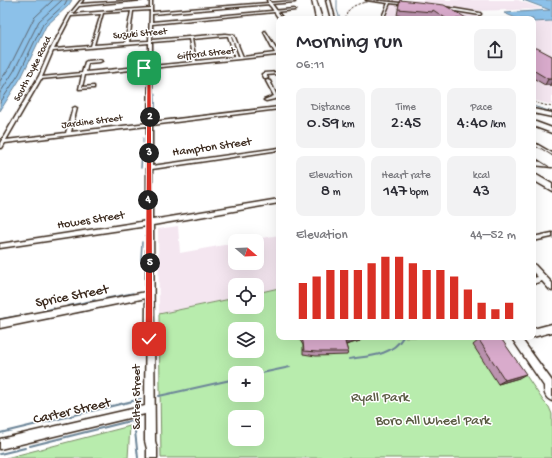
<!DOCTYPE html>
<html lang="en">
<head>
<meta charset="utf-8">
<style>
  :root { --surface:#fff; --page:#f2f2f3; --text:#2b2b33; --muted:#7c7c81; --accent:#d93025 }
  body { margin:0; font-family:"Gochi Hand",sans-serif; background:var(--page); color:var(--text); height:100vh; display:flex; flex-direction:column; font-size:15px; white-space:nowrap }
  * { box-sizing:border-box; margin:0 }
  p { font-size:13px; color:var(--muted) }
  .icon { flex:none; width:22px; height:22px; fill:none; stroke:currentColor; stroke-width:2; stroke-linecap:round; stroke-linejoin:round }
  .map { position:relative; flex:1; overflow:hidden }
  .drawer { position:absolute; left:276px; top:16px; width:260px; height:324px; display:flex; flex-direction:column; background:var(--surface); border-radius:8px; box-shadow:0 4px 16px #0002 }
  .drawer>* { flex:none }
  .needle { width:26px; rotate:109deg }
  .fabs { position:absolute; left:228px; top:234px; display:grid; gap:8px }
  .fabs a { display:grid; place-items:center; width:36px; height:36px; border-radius:8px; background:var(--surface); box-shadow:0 4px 16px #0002; font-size:20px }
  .pin { position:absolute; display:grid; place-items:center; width:34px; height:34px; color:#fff; margin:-17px; border-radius:8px; box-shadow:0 2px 6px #0006 }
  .km { position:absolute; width:20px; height:20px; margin:-10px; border-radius:50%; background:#222; color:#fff; font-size:11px; line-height:20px; text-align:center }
  .round { display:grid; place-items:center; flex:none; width:42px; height:42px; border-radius:8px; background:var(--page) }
  .summary { display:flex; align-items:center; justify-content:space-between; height:68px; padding:0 20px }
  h1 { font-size:22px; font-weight:600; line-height:30px }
  .stats { display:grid; grid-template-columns:repeat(3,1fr); gap:6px; height:68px; padding:4px 20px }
  .stats div { display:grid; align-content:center; border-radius:8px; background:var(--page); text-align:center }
  .stats b { font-size:17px; font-weight:600 }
  .stats small { font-size:11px; font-weight:400 }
  .stats p { font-size:11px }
  .chart { height:112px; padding:8px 20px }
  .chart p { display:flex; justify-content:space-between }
  .chart svg { width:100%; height:72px; margin-top:4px; stroke:var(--accent); stroke-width:6 }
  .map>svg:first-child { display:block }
  .built { fill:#f4e6f0 }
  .green { fill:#b8ecad; stroke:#7a8b66; fill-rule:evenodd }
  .water { fill:#8cc1e9; stroke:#6c8598 }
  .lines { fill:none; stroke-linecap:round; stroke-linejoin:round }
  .shore { stroke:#5b666f; stroke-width:1 }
  .stream-far2 { stroke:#6c8598; stroke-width:1 }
  .stream-far1 { stroke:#6c8598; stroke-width:1.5 }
  .stream { stroke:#6c8598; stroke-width:2 }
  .minor-casing { stroke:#3b2a1e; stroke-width:3 }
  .tertiary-casing { stroke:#3b2a1e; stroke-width:3 }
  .secondary-casing { stroke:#3b2a1e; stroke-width:3 }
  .motorway-casing { stroke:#3b2a1e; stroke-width:3 }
  .minor { fill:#fff; fill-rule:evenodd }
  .tertiary { fill:#fff; fill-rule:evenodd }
  .secondary { fill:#fff; fill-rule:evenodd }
  .motorway { fill:#fff; fill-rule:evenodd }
  .rail { stroke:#3b2a1e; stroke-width:1; stroke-dasharray:2.5 1.5; stroke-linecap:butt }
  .motorway-bridge-far1-casing { stroke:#3b2a1e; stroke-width:10; stroke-linecap:butt }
  .motorway-bridge-casing { stroke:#3b2a1e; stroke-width:12; stroke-linecap:butt }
  .motorway-bridge-far1 { stroke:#fff; stroke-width:8 }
  .motorway-bridge { stroke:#fff; stroke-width:10 }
  .wall { fill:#bb93af; stroke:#3b2a1e }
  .shaded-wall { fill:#98788f; stroke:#3b2a1e }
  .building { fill:#d9abcc; stroke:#3b2a1e }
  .route { fill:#d93025; stroke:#fff }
  .labels { text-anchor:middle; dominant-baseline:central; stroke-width:3; stroke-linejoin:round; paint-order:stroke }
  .far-street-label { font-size:10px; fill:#3b2a1e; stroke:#fff }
  .street-label { font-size:12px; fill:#3b2a1e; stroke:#fff }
  .near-street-label { font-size:14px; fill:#3b2a1e; stroke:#fff }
  .near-park-label { font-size:14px; fill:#5a5a42; stroke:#fff }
</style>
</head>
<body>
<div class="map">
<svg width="552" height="458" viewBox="0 0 552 458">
  <rect width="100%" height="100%" fill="#fff"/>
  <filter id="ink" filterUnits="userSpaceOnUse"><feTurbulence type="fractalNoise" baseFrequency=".025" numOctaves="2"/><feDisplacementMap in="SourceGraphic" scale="8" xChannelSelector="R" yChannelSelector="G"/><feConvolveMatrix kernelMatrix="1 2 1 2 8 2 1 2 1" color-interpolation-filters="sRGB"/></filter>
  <g filter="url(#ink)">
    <path class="built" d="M373 0H518L543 9 474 11Z
      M386 4 472 13 483 19H382V14Z
      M540 22H552V105L533 100V23Z
      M178 226 180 253 235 243V263H257V241H245L279 235V288L257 293V285H235V298L159 314 158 229Z"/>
    <path class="green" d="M279 288V337H500L544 402 549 407 552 414V458H161L159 314 235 298V307H257V293ZM235 329H257V351H235ZM235 373H257V395H235ZM235 417H257V439H235Z
      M130 426 128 458H6Z"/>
    <path class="water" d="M0 0H72L68 6 46 26 22 76 0 111Z
      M523 0H552V21L533 22V19H518L504 13 550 10Z"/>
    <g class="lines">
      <path class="shore" d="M0 81 9 68 34 18 53 0
        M0 93 14 71 39 21 62 0
        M0 103 19 74 43 24 65 4 67 0"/>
      <path class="stream-far2" d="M337 0V10L340 19
        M156 78V68L273 56
        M155 93 156 121 170 120
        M533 106 552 112
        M239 111 249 110
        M227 113 235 112
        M214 114 223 113
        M199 116 210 115
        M187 117H195
        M174 119 180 118
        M143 138V143
        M142 154 143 146"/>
      <path class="stream-far1" d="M141 168 142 153
        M141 260 142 242
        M103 299 133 293
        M67 306 95 300
        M93 309 122 303
        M43 311 54 308
        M69 314 86 311
        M0 319 28 314
        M20 324 55 317
        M0 328 5 327"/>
      <path class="stream" d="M349 359C369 356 392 356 403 337
        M257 374 290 367
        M159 396 235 379
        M136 420 134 422 138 458
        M0 433 141 399
        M30 446 130 421 134 422
        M0 454 25 448"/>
      <g class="minor-casing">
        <path id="minor" d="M81 0H83L80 4 142 0 79 6 72 14 150 8V0H152V12L294 1 295 2 152 14V22L294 9 295 10 152 24V40L225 34 234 35 243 57 275 53 264 32 265 31 266 32 279 53V56H278L277 55 152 68V122L279 107V109L152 125V166L279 148V150L152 169V220L279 199V203L153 225 155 441 157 449V458H147V449L145 441V414L0 449V439L145 406 146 298 0 328V320L146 292 147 226 0 248V244L147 221V126L5 143 2 148H0V143L39 76 50 50 69 15ZM150 10 149 41 129 42 133 11ZM131 11 125 43 94 45 103 13ZM101 14 91 46 54 49 71 16ZM225 36H228L235 57 196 61 192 39ZM231 37H232L240 57H238ZM189 39 193 62 152 66V42ZM149 43V66L86 72 88 63 100 62 102 61 100 60 87 61 85 62 82 73 42 77 53 51ZM149 68 148 123 71 132 77 108 75 107 73 108 66 133 6 140 41 79 82 75 79 89 93 88H94V86L82 87 85 75Z
          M366 0H374L408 4 407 5 390 3 384 17 386 19H383L382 17 388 3Z
          M444 7 480 13 481 14 480 15 443 9Z
          M279 72V74L266 75 268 78 266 79H265L262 74 264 73Z
          M267 80 270 81 277 96H279V98L266 101 264 100 274 96 266 81Z
          M552 233V237L533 241V237Z
          M533 264 535 265 552 283V291L550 290 542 281 533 284V278L538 277 533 272Z
          M552 324V332L533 337V329Z"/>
      </g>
      <g class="tertiary-casing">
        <path id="tertiary" d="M267 0H269L283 19H279L271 7 269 5Z
          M511 337H520L552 381V401C545 398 544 393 544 386Z"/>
      </g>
      <g class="secondary-casing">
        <path id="secondary" d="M326 0H330L335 19H331Z
          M533 109 552 113V117L533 113Z
          M533 161 552 163V167L533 165Z"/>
      </g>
      <g class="motorway-casing">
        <path id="motorway" d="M312 0H316L322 19H316Z
          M533 121 552 128V133L533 126Z
          M533 142 552 153V158H547L533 149Z
          M533 173 552 184V191L533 180Z"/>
      </g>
      <use href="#minor" class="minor"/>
      <use href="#tertiary" class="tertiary"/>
      <use href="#secondary" class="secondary"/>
      <use href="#motorway" class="motorway"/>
      <path class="rail" d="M346 19C345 0 379 0 394 1
        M533 102 552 107"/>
      <g class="motorway-bridge-far1-casing">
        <path id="motorway-bridge-far1" d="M533 150 540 154"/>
      </g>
      <g class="motorway-bridge-casing">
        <path id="motorway-bridge" d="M538 153 552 162"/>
      </g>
      <use href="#motorway-bridge-far1" class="motorway-bridge-far1"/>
      <use href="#motorway-bridge" class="motorway-bridge"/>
    </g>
    <path class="wall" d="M400 0 468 19H434L431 17 430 19 397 15Z
      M533 48 552 56V86L550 85H545L533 78Z
      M298 337H361L360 341 346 345 348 352 347 355 316 356 303 354V345Z
      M479 340 519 378 498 384 473 345Z"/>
    <path class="shaded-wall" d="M548 79H552V81L550 85H545Z
      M361 338 360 341 343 345 345 342Z
      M526 374 519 378 498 384 505 380Z"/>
    <path class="building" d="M400 0 444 5 468 19H447L433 10 432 12 398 9Z
      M533 48H537L552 56V79H548L533 70H534L533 69Z
      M301 337H361V338L345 342 348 352H317L304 351 303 342Z
      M489 337H500L526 374 505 380 479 340Z"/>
  </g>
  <path class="route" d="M149 66 151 68 153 339 152 342 149 343 146 342 145 339 147 69 143 68Z"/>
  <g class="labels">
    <g class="far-street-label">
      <text transform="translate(140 34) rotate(-5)">Suzuki Street</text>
      <text transform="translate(206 54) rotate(-6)">Gifford Street</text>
      <text transform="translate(33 69) rotate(-63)">South Dyke Road</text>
      <text transform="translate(92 122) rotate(-7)">Jardine Street</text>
    </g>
    <g class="street-label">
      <text transform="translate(212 148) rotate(-8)">Hampton Street</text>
      <text transform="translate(91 221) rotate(-9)">Howes Street</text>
      <text transform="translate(138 397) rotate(-90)">Salter Street</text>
    </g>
    <g class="near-street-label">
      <text transform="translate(72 297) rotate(-11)">Sprice Street</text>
      <text transform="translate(72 412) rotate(-13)">Carter Street</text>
    </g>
    <g class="near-park-label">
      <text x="380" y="398">Ryall Park</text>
      <text x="433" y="421">Boro All Wheel Park</text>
    </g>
  </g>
</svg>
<div class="fabs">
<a><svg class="needle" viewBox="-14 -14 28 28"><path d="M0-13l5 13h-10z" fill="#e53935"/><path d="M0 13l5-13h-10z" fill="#7c7c81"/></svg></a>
<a><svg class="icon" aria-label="locate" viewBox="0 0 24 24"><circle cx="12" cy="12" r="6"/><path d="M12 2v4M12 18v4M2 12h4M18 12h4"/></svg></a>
<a><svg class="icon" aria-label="layers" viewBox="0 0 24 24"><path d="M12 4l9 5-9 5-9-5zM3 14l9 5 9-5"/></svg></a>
<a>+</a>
<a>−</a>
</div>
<div class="pin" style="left:144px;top:68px;background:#1e9e55"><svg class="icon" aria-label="arrive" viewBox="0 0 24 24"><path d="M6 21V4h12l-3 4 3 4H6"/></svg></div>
<div class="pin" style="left:149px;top:339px;background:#d93025"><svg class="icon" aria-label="check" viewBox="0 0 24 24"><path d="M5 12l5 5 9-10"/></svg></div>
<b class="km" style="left:150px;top:117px">2</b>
<b class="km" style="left:149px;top:153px">3</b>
<b class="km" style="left:148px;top:200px">4</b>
<b class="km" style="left:150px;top:263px">5</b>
<section class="drawer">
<div class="summary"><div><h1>Morning run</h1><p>06:11</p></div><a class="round"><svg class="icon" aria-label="share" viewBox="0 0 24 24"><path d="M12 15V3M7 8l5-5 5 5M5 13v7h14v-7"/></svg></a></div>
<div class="stats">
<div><p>Distance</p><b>0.59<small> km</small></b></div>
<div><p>Time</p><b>2:45</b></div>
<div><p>Pace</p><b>4:40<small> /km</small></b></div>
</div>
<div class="stats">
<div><p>Elevation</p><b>8<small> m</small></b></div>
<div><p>Heart rate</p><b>147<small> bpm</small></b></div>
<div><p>kcal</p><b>43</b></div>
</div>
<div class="chart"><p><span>Elevation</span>44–52 m</p>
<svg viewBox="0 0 160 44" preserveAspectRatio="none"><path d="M5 44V22M15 44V18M25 44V14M35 44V14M45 44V14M55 44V10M65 44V6M75 44V6M85 44V10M95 44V14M105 44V14M115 44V18M125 44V26M135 44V34M145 44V38M155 44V34"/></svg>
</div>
</section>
</div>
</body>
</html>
